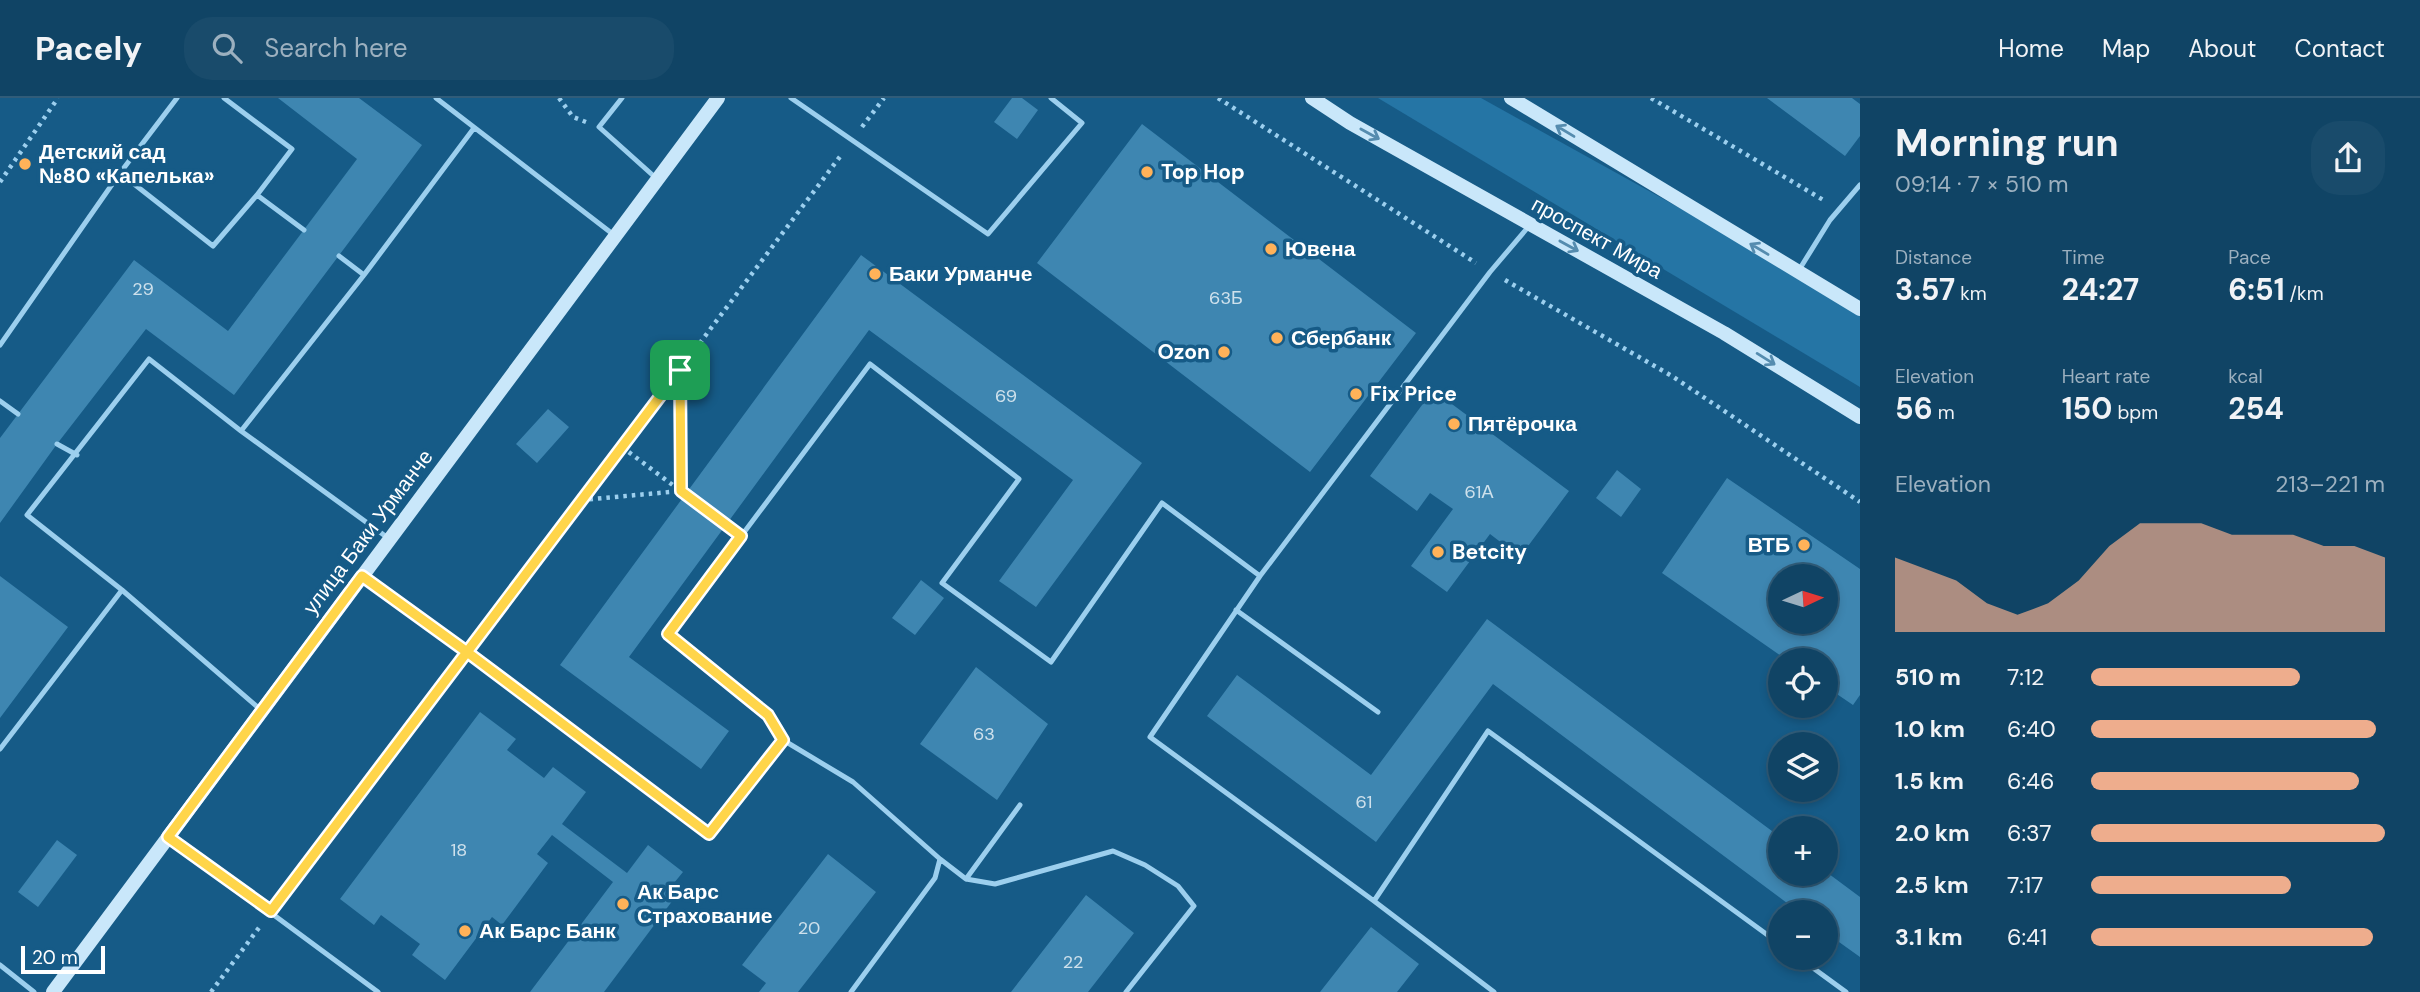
<!DOCTYPE html>
<html lang="en">
<head>
<meta charset="utf-8">
<style>
  :root { --surface:#104465; --page:#194b6b; --text:#f1f3f6; --muted:#9cb0bf; --line:#305c79; --accent:#eead8d }
  body { margin:0; font-family:"DM Sans",sans-serif; background:var(--page); color:var(--text); height:100vh; display:flex; flex-direction:column; font-size:26px; white-space:nowrap }
  * { box-sizing:border-box; margin:0 }
  p { font-size:23px; color:var(--muted) }
  .icon { flex:none; width:38px; height:38px; fill:none; stroke:currentColor; stroke-width:2; stroke-linecap:round; stroke-linejoin:round }
  .map { position:relative; flex:1; overflow:hidden }
  .panel { display:flex; flex-direction:column; background:var(--surface); width:560px }
  .panel>* { flex:none }
  .needle { width:46px; rotate:86deg }
  .fabs { position:absolute; left:1768px; top:466px; display:grid; gap:14px }
  .fabs a { display:grid; place-items:center; width:70px; height:70px; border-radius:50%; background:var(--surface); box-shadow:0 4px 10px #0003,0 0 0 2px var(--line); font-size:35px }
  .scale { position:absolute; left:21px; bottom:18px; width:84px; box-sizing:border-box; padding-left:7px; border:4px solid #fff; border-top:0; font-size:19px; line-height:24px; white-space:nowrap; color:#fff; -webkit-text-stroke:5px #165b87; paint-order:stroke }
  .pin { position:absolute; display:grid; place-items:center; width:60px; height:60px; color:#fff; margin:-30px; border-radius:14px; box-shadow:0 4px 10px #0006 }
  .round { display:grid; place-items:center; flex:none; width:74px; height:74px; border-radius:28px; background:var(--page) }
  .overview { display:flex; align-items:center; justify-content:space-between; height:119px; padding:0 35px }
  h1 { font-size:38px; font-weight:700; line-height:52px }
  .stats { display:grid; grid-template-columns:repeat(3,1fr); gap:10px; height:119px; padding:7px 35px }
  .stats div { display:grid; align-content:center }
  .stats b { font-size:30px; font-weight:700 }
  .stats small { font-size:19px; font-weight:400 }
  .stats p { font-size:19px }
  .chart { height:196px; padding:14px 35px }
  .chart p { display:flex; justify-content:space-between }
  .chart svg { width:100%; height:126px; margin-top:7px; fill:var(--accent); opacity:.7 }
  ul { padding:0 35px; list-style:none; font-size:23px }
  li { display:grid; grid-template-columns:112px 84px 1fr; align-items:center; height:52px }
  li i { height:18px; border-radius:9px; background:var(--accent) }
  header { display:flex; align-items:center; gap:42px; box-sizing:border-box; height:98px; padding:0 35px; background:var(--surface); border-bottom:2px solid var(--line) }
  header strong { font-size:33px }
  nav { display:flex; gap:38px; margin-inline-start:auto; font-size:24px }
  .search { width:490px; height:63px; background:var(--page); display:flex; align-items:center; gap:18px; box-sizing:border-box; padding:0 24px; border-radius:28px; color:var(--muted); font-size:26px }
  main { display:flex; flex:1; min-height:0 }
  .map>svg:first-child { display:block }
  .green { fill:#2575a5 }
  .building { fill:#3e86b1; fill-rule:evenodd }
  .lines { fill:none; stroke-linecap:round; stroke-linejoin:round }
  .path { stroke:#9ccfee; stroke-width:4.5; stroke-dasharray:3.5 5; stroke-linecap:butt }
  .lane { stroke:#9ccfee; stroke-width:5 }
  .secondary { stroke:#c9e7fa; stroke-width:14 }
  .oneway { stroke:#558caf }
  .route-casing { stroke:#fff; stroke-width:14 }
  .route { stroke:#ffd54a; stroke-width:9 }
  .poi-dot { fill:#ffb259; stroke:#165b87; stroke-width:2.5 }
  .labels { text-anchor:middle; dominant-baseline:central; stroke-width:7; stroke-linejoin:round; paint-order:stroke }
  .number-label { font-size:18px; fill:#cfe1ec }
  .poi-label { font-size:21px; font-weight:bold; fill:#fff; stroke:#165b87; text-anchor:start }
  .street-label { font-size:21px; fill:#fff; stroke:#165b87 }
</style>
</head>
<body>
<header>
<strong>Pacely</strong>
<div class="search"><svg class="icon" aria-label="search" viewBox="0 0 24 24"><circle cx="10" cy="10" r="6"/><path d="M15 15l6 6"/></svg>Search here</div>
<nav><a>Home</a><a>Map</a><a>About</a><a>Contact</a></nav>
</header>
<main>
<div class="map">
<svg width="1860" height="894" viewBox="0 0 1860 894">
  <rect width="100%" height="100%" fill="#165b87"/>
  <path class="green" d="M1378 0H1481L1797 175 1860 214V289Z"/>
  <path class="building" d="M278 0H359L422 47 234 297 146 231 57 346 0 425V340L134 162 228 233 357 61Z
    M1012 0H1022L1038 12 1017 41 994 24Z
    M1767 0H1852L1860 6V38L1845 58Z
    M1142 26 1416 235 1310 374 1037 165Z
    M861 157 1142 365 1036 509 999 483 1073 382 869 232 629 559 729 633 701 671 560 567Z
    M1433 292 1569 393 1520 459 1490 436 1447 494 1411 468 1453 411 1430 395 1417 413 1370 378Z
    M548 311 569 329 537 365 516 346Z
    M1617 372 1641 391 1621 419 1596 400Z
    M1727 380 1860 471V597L1853 607 1825 588V562H1787L1662 475ZM1780 478H1825V523H1780Z
    M0 478 68 529 0 620Z
    M921 482 944 500 915 537 892 520Z
    M1487 521 1780 739V775H1825V773L1860 799V859L1825 834V814H1799L1493 586 1376 744 1207 618 1237 577 1371 677Z
    M976 569 1048 626 997 702 920 646Z
    M480 614 516 641 507 652 544 680 553 669 586 694 562 726 627 775 648 747 683 774 665 796 673 802 604 894H530L613 784 552 737 537 756 548 765 502 827 492 819 445 882 412 857 420 846 381 817 374 827 340 801Z
    M57 742 77 757 38 809 18 794Z
    M828 756 876 794 798 894H759L766 885 742 867Z
    M1086 797 1134 835 1088 894H1011Z
    M1371 829 1419 866 1397 894H1320Z"/>
  <g class="lines">
    <path class="path" d="M559 0 573 19 586 24
      M1218 0 1476 165
      M1651 0 1825 103
      M862 29 884 0
      M0 84 58 0
      M1505 182 1672 278 1860 404
      M622 349 730 430
      M581 402 681 393 679 273
      M475 544 842 56
      M279 803 457 568
      M211 894 261 827"/>
    <path class="lane" d="M224 0 292 51 257 97 304 132
      M436 0 614 137
      M622 0 599 29 657 81
      M791 0 988 136 1082 25 1051 0
      M120 75 213 148 257 97
      M339 158 364 177 474 30
      M1799 172 1830 122 1860 87
      M0 247 120 75 177 0
      M0 303 18 316
      M241 333 364 177
      M57 346 77 357
      M1260 478 1150 639 1374 803 1488 633 1780 846
      M365 480 709 736 783 642 768 617 668 536 870 266 1019 381 942 485 1051 564 1162 405 1260 478 1490 174 1529 128
      M122 492 27 417 149 261 241 333 388 440
      M1236 512 1378 614
      M783 642 853 684 940 761 935 780 851 894
      M0 651 122 492 262 613
      M171 741 378 894
      M940 761 966 781 995 786 1113 753 1145 767 1178 788 1194 808 1126 894
      M966 781 1020 707
      M1374 803 1494 894
      M1798 859 1846 894
      M0 867 34 894"/>
    <path class="secondary" d="M1312 0 1350 25 1724 235 1860 319
      M1511 0 1860 211
      M53 894 718 0"/>
  </g>
  <defs><path id="oneway-shaft" d="M-6 0H5M1.5-3L5.5 0L1.5 3" fill="none" stroke-width="1.6" stroke-linecap="round" stroke-linejoin="round" transform="scale(1.75)"/></defs>
  <g class="oneway">
    <use href="#oneway-shaft" transform="translate(1565 33) rotate(-149)"/>
    <use href="#oneway-shaft" transform="translate(1370 36) rotate(29)"/>
    <use href="#oneway-shaft" transform="translate(1569 148) rotate(29)"/>
    <use href="#oneway-shaft" transform="translate(1759 151) rotate(-149)"/>
    <use href="#oneway-shaft" transform="translate(1766 261) rotate(32)"/>
  </g>
  <g class="lines">
    <g class="route-casing">
      <path id="route" d="M680 272 467 554 362 478 168 739 271 813 467 554 709 736 783 642 768 617 668 536 741 438 681 393 680 272"/>
    </g>
    <use href="#route" class="route"/>
  </g>
  <g class="poi-dot">
    <circle cx="25" cy="66" r="7"/>
    <circle cx="1147" cy="74" r="7"/>
    <circle cx="1271" cy="151" r="7"/>
    <circle cx="875" cy="176" r="7"/>
    <circle cx="1277" cy="240" r="7"/>
    <circle cx="1224" cy="254" r="7"/>
    <circle cx="1356" cy="296" r="7"/>
    <circle cx="1454" cy="326" r="7"/>
    <circle cx="1804" cy="447" r="7"/>
    <circle cx="1438" cy="454" r="7"/>
    <circle cx="623" cy="806" r="7"/>
    <circle cx="465" cy="833" r="7"/>
  </g>
  <g class="labels">
    <g class="number-label">
      <text x="143" y="191">29</text>
      <text x="1226" y="200">63Б</text>
      <text x="1006" y="298">69</text>
      <text x="1479" y="394">61А</text>
      <text x="984" y="636">63</text>
      <text x="1364" y="704">61</text>
      <text x="459" y="752">18</text>
      <text x="809" y="830">20</text>
      <text x="1073" y="864">22</text>
    </g>
    <g class="poi-label">
      <text x="39" y="54">Детский сад<tspan x="39" dy="24">№80 «Капелька»</tspan></text>
      <text x="1161" y="74">Top Hop</text>
      <text x="1285" y="151">Ювена</text>
      <text x="889" y="176">Баки Урманче</text>
      <text x="1291" y="240">Сбербанк</text>
      <text x="1210" y="254" text-anchor="end">Ozon</text>
      <text x="1370" y="296">Fix Price</text>
      <text x="1468" y="326">Пятёрочка</text>
      <text x="1790" y="447" text-anchor="end">ВТБ</text>
      <text x="1452" y="454">Betcity</text>
      <text x="637" y="794">Ак Барс<tspan x="637" dy="24">Страхование</tspan></text>
      <text x="479" y="833">Ак Барс Банк</text>
    </g>
    <g class="street-label">
      <text transform="translate(1597 140) rotate(29)">проспект Мира</text>
      <text transform="translate(368 434) rotate(-53)">улица Баки Урманче</text>
    </g>
  </g>
</svg>
<div class="fabs">
<a><svg class="needle" viewBox="-14 -14 28 28"><path d="M0-13l5 13h-10z" fill="#e53935"/><path d="M0 13l5-13h-10z" fill="#9cb0bf"/></svg></a>
<a><svg class="icon" aria-label="locate" viewBox="0 0 24 24"><circle cx="12" cy="12" r="6"/><path d="M12 2v4M12 18v4M2 12h4M18 12h4"/></svg></a>
<a><svg class="icon" aria-label="layers" viewBox="0 0 24 24"><path d="M12 4l9 5-9 5-9-5zM3 14l9 5 9-5"/></svg></a>
<a>+</a>
<a>−</a>
</div>
<div class="scale">20 m</div>
<div class="pin" style="left:680px;top:272px;background:#1e9e55"><svg class="icon" aria-label="arrive" viewBox="0 0 24 24"><path d="M6 21V4h12l-3 4 3 4H6"/></svg></div>
</div>
<section class="panel">
<div class="overview"><div><h1>Morning run</h1><p>09:14 · 7 × 510 m</p></div><a class="round"><svg class="icon" aria-label="share" viewBox="0 0 24 24"><path d="M12 15V3M7 8l5-5 5 5M5 13v7h14v-7"/></svg></a></div>
<div class="stats">
<div><p>Distance</p><b>3.57<small> km</small></b></div>
<div><p>Time</p><b>24:27</b></div>
<div><p>Pace</p><b>6:51<small> /km</small></b></div>
</div>
<div class="stats">
<div><p>Elevation</p><b>56<small> m</small></b></div>
<div><p>Heart rate</p><b>150<small> bpm</small></b></div>
<div><p>kcal</p><b>254</b></div>
</div>
<div class="chart"><p><span>Elevation</span>213–221 m</p>
<svg viewBox="0 0 160 44" preserveAspectRatio="none"><path d="M0 44V18L10 22L20 26L30 34L40 38L50 34L60 26L70 14L80 6L90 6L100 6L110 10L120 10L130 10L140 14L150 14L160 18V44z"/></svg>
</div>
<ul>
<li><b>510 m</b>7:12<i style="width:71%"></i></li>
<li><b>1.0 km</b>6:40<i style="width:97%"></i></li>
<li><b>1.5 km</b>6:46<i style="width:91%"></i></li>
<li><b>2.0 km</b>6:37<i style="width:100%"></i></li>
<li><b>2.5 km</b>7:17<i style="width:68%"></i></li>
<li><b>3.1 km</b>6:41<i style="width:96%"></i></li>
</ul>
</section>
</main>
</body>
</html>
